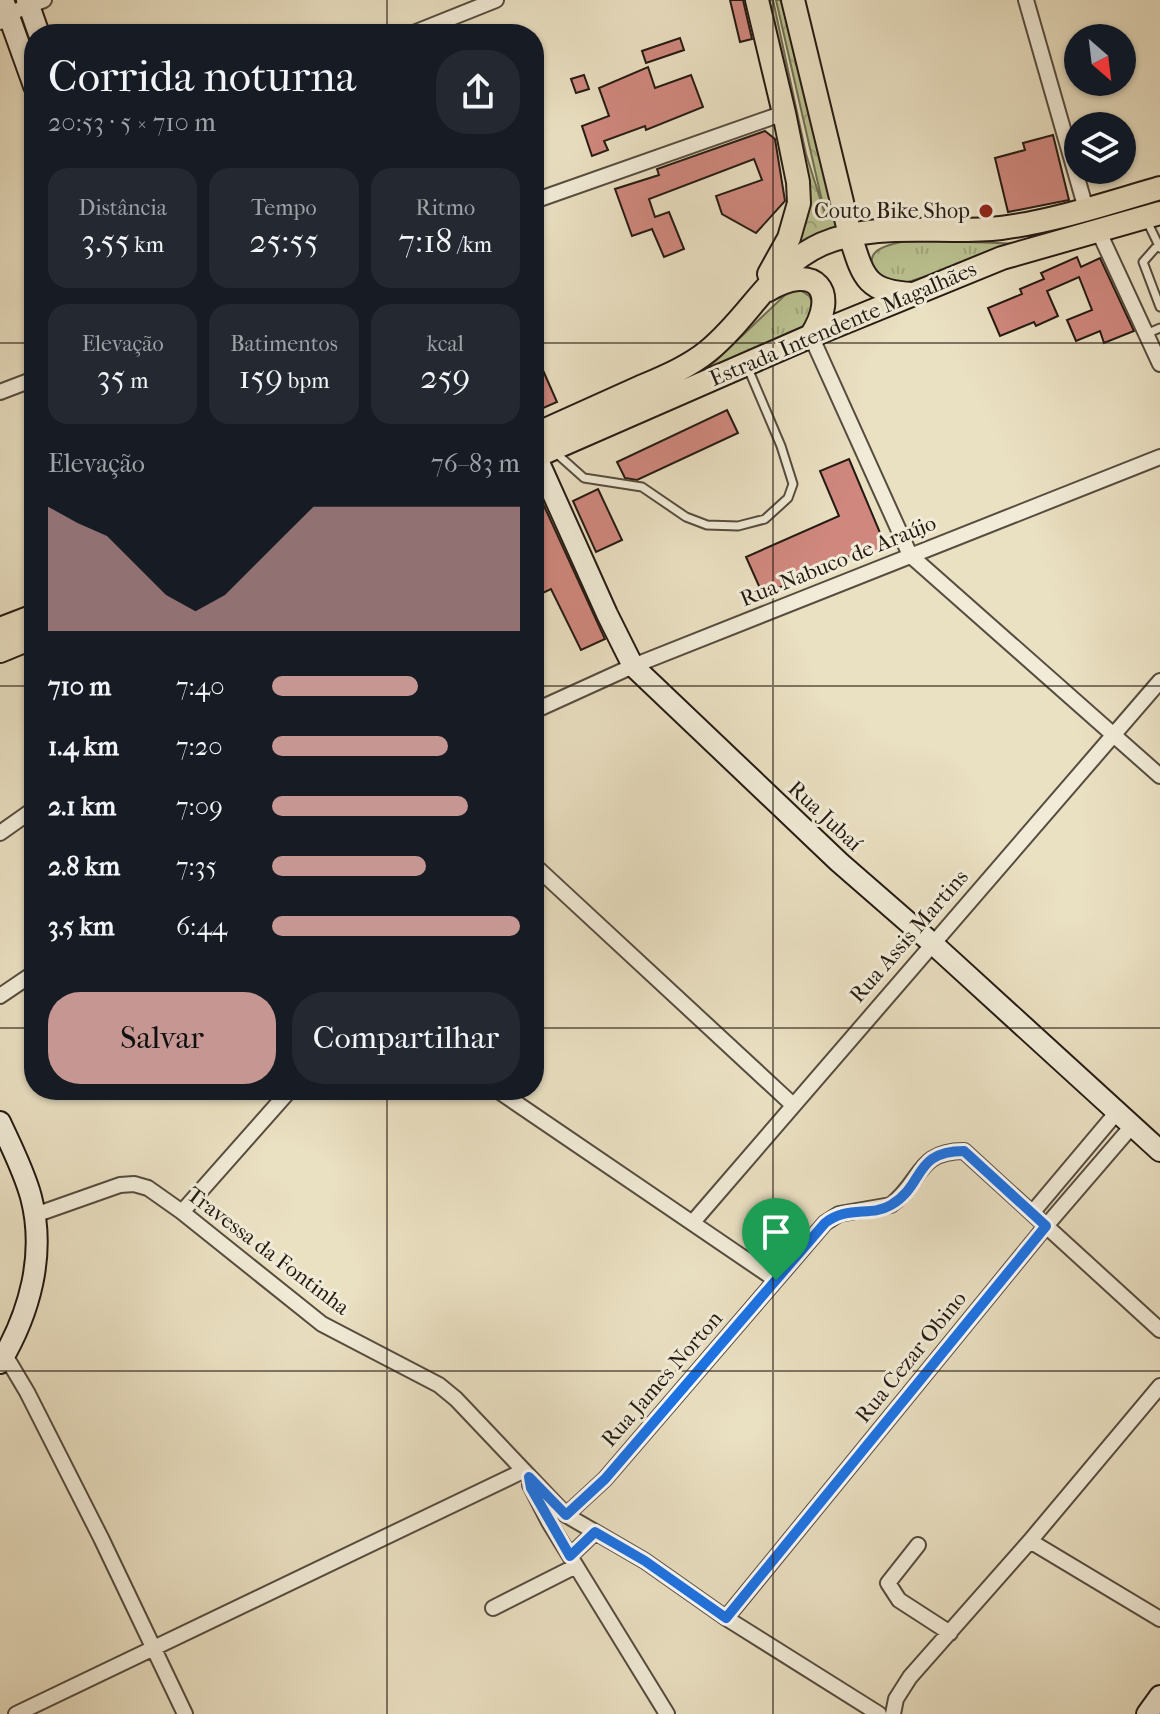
<!DOCTYPE html>
<html lang="pt">
<head>
<meta charset="utf-8">
<style>
  :root { --surface:#171b24; --page:#242831; --text:#f1f3f6; --muted:#9ea1a6; --accent:#c59692 }
  body { margin:0; font-family:"IM FELL French Canon",serif; background:var(--page); color:var(--text); height:100vh; display:flex; flex-direction:column; font-size:30px; white-space:nowrap }
  * { box-sizing:border-box; margin:0 }
  p { font-size:26px; color:var(--muted) }
  .icon { flex:none; width:44px; height:44px; fill:none; stroke:currentColor; stroke-width:2; stroke-linecap:round; stroke-linejoin:round }
  .map { position:relative; flex:1; overflow:hidden }
  .sheet { position:absolute; left:24px; top:24px; width:520px; height:1076px; display:flex; flex-direction:column; background:var(--surface); border-radius:32px; box-shadow:0 2px 6px #0004 }
  .sheet>* { flex:none }
  .needle { width:52px; rotate:152deg }
  .controls { position:absolute; left:1064px; top:24px; display:grid; gap:16px }
  .controls a { display:grid; place-items:center; width:72px; height:72px; border-radius:50%; background:var(--surface); box-shadow:0 2px 6px #0004; font-size:40px }
  .pin { position:absolute; display:grid; place-items:center; width:68px; height:68px; color:#fff; margin:-82px -34px; border-radius:50% 50% 50% 0; rotate:-45deg; box-shadow:0 0 8px #0007 }
  .pin .icon { rotate:45deg }
  .round { display:grid; place-items:center; flex:none; width:84px; height:84px; border-radius:32px; background:var(--page) }
  .overview { display:flex; align-items:center; justify-content:space-between; height:136px; padding:0 24px }
  h1 { font-size:44px; font-weight:600; line-height:60px }
  .stats { display:grid; grid-template-columns:repeat(3,1fr); gap:12px; height:136px; padding:8px 24px }
  .stats div { display:grid; align-content:center; border-radius:20px; background:var(--page); text-align:center }
  .stats b { font-size:34px; font-weight:600 }
  .stats small { font-size:22px; font-weight:400 }
  .stats p { font-size:22px }
  .chart { height:224px; padding:16px 24px }
  .chart p { display:flex; justify-content:space-between }
  .chart svg { width:100%; height:144px; margin-top:8px; fill:var(--accent); opacity:.7 }
  .cta { display:flex; gap:16px; margin-top:auto; padding:16px 24px }
  .cta a { flex:1; height:92px; border-radius:32px; background:var(--accent); color:#111; font-size:32px; font-weight:600; line-height:92px; text-align:center }
  .cta a+a { background:var(--page); color:var(--text) }
  ul { padding:0 24px; list-style:none; font-size:26px }
  li { display:grid; grid-template-columns:128px 96px 1fr; align-items:center; height:60px }
  li i { height:20px; border-radius:10px; background:var(--accent) }
  .map>svg:first-child { display:block }
  .grass { fill:url(#grass-tufts); stroke:#6f6e52; stroke-width:2 }
  .park { fill:url(#park-crowns); stroke:#6f6e52; stroke-width:2 }
  .building { fill:#d0887e; stroke:#241a13; stroke-width:2 }
  .lines { fill:none; stroke-linecap:round; stroke-linejoin:round }
  .lane-casing { stroke:#564c3f; stroke-width:11 }
  .street-casing { stroke:#564c3f; stroke-width:18 }
  .secondary-casing { stroke:#241a13; stroke-width:24 }
  .primary-casing { stroke:#241a13; stroke-width:26 }
  .lane { stroke:#f1ebd7; stroke-width:7 }
  .street { stroke:#f1ebd7; stroke-width:14 }
  .secondary { stroke:#f1ebd7; stroke-width:20 }
  .primary { stroke:#eae0c2; stroke-width:22 }
  .route-casing { stroke:#fff; stroke-width:16 }
  .route { stroke:#1a73e8; stroke-width:10 }
  .grid { fill:none; stroke:#241a13; stroke-width:2; stroke-opacity:0.55 }
  .poi-dot { fill:#8f2418; stroke:#f1ebd7; stroke-width:3 }
  .labels { text-anchor:middle; dominant-baseline:central; stroke-width:6; stroke-linejoin:round; paint-order:stroke }
  .poi-label { font-size:22px; fill:#241a13; stroke:#f1ebd7; text-anchor:end }
  .street-label { font-size:22px; fill:#241a13; stroke:#f1ebd7 }
</style>
</head>
<body>
<div class="map">
<svg width="1160" height="1714" viewBox="0 0 1160 1714">
  <defs>
    <pattern id="grass-tufts" width="24" height="20" patternUnits="userSpaceOnUse" patternTransform="scale(2)"><rect width="24" height="20" fill="#bac190"/><path d="M3 7l-1-3M5 7V3M7 7l1-3M15 17l-1-3M17 17v-4M19 17l1-3" fill="none" stroke="#a0a57b"/></pattern>
    <pattern id="park-crowns" width="20" height="18" patternUnits="userSpaceOnUse" patternTransform="scale(2)"><rect width="20" height="18" fill="#bac190"/><path d="M2 6a3 3 0 1 1 6 0M12 15a3 3 0 1 1 6 0" fill="none" stroke="#a0a57b"/></pattern>
  </defs>
  <rect width="100%" height="100%" fill="#eae0c2"/>
  <filter id="stains"><feTurbulence type="fractalNoise" baseFrequency=".0025" numOctaves="4"/><feColorMatrix values="0 0 0 0 .2 0 0 0 0 .09 0 0 0 0 .02 0 0 0 .5 -.17"/></filter>
  <radialGradient id="worn" r=".72"><stop offset=".6" stop-color="#630" stop-opacity="0"/><stop offset="1" stop-color="#630" stop-opacity=".3"/></radialGradient>
  <path class="grass" d="M911 240 1028 244 905 283 882 281C856 251 884 245 911 240Z
    M799 289 809 296 815 306 810 321 799 333 702 374 785 295Z"/>
  <path class="park" d="M761 0H773L806 154 825 214 776 0H791L844 225 784 260 799 233Z"/>
  <path class="building" d="M730 0H743L752 39 740 42Z
    M680 38 684 50 646 63 642 51Z
    M648 67 655 88 691 75 703 107 646 130 645 126 604 141 608 150 592 156 582 126 609 116 599 88Z
    M584 75 589 89 576 93 571 79Z
    M765 131 775 139 785 201 756 233 722 214 716 196 762 180 754 159 649 199 655 217 669 212 684 249 664 257 652 229 632 236 615 189 659 175 657 169Z
    M1053 135 1069 200 1008 212 995 158 1025 150 1023 143Z
    M1077 257 1081 267 1100 258 1134 331 1104 343 1100 331 1076 341 1067 320 1092 310 1079 277 1047 291 1058 316 1036 326 1034 322 1000 336 988 308 1022 294 1020 289 1044 279 1041 273Z
    M534 350 557 402 534 412Z
    M727 410 738 433 637 480 625 478 617 462Z
    M849 459 886 547 857 559 855 554 763 595 746 557 839 516 820 471Z
    M534 484 605 639 581 650 551 589 534 597Z
    M598 489 622 540 596 552 573 501Z"/>
  <g class="lines">
    <g class="lane-casing">
      <path id="lane" d="M1146 219 1160 248
        M1158 245 1143 262 1160 307
        M1146 334 1160 328
        M556 453 584 478 642 487 686 517 707 525 738 526 765 519 788 498 793 484 781 446 747 366"/>
    </g>
    <g class="street-casing">
      <path id="street" d="M1026 0 1086 209
        M0 22 8 14 44 0
        M411 34 496 0
        M534 201 784 113
        M1098 230 1160 364
        M811 336 910 555 1160 776
        M0 392 34 379
        M534 711 633 666 1160 457
        M0 833 34 809
        M534 865 793 1105
        M0 996 34 973
        M497 1090 776 1280
        M182 1212 290 1090
        M1032 1213 1117 1112
        M35 1215 120 1185 134 1184 148 1188 182 1212 322 1324 439 1385 456 1399 566 1515 645 1561 726 1618 879 1714
        M693 1222 1160 681
        M2 1350 27 1392 101 1538 185 1714
        M530 1485 549 1522 667 1714
        M566 1515 605 1479 825 1223 839 1214 891 1205C922 1181 917 1151 964 1151L1160 1330
        M1030 1541 1160 1619
        M918 1545 888 1583 899 1600 950 1633
        M570 1556 595 1532
        M493 1608 576 1566
        M726 1618 1046 1226 1132 1126
        M16 1714 523 1471
        M893 1714 896 1699 910 1677 1030 1541 1160 1386"/>
    </g>
    <g class="secondary-casing">
      <path id="secondary" d="M3 0 34 86
        M27 0 39 34
        M536 456 607 614 633 666 839 862 932 943 1160 1151
        M0 1122C11 1146 24 1171 31 1197 46 1254 30 1313 0 1363
        M1147 1714 1160 1696"/>
    </g>
    <g class="primary-casing">
      <path id="primary" d="M757 0 784 113 798 182 799 203 789 238 769 274
        M793 0 850 235C863 276 865 292 912 294
        M768 290C815 262 840 291 811 336
        M534 435C567 420 600 405 634 390 659 379 686 369 708 351 750 317 771 267 822 244 878 220 942 235 1001 228 1055 221 1108 203 1160 188
        M534 457 811 336 1002 258 1160 213
        M0 629 34 616
        M0 651 34 637"/>
    </g>
    <use href="#lane" class="lane"/>
    <use href="#street" class="street"/>
    <use href="#secondary" class="secondary"/>
    <use href="#primary" class="primary"/>
  </g>
  <g class="lines">
    <g class="route-casing">
      <path id="route" d="M964 1151 1046 1226 726 1618 645 1561 595 1532 570 1556 531 1488 529 1477 566 1515 605 1479 825 1223C847 1205 871 1217 891 1205 925 1185 913 1151 964 1151Z"/>
    </g>
    <use href="#route" class="route"/>
  </g>
  <path class="grid" d="M387 0V34M773 0V1714M0 343H34M534 343H1160M0 686H34M534 686H1160M0 1028H34M534 1028H1160M387 1090V1714M0 1371H1160"/>
  <circle class="poi-dot" cx="986" cy="211" r="8"/>
  <g class="labels">
    <g class="poi-label">
      <text x="970" y="211">Couto Bike Shop</text>
    </g>
    <g class="street-label">
      <text transform="translate(843 324) rotate(-23)">Estrada Intendente Magalhães</text>
      <text transform="translate(838 561) rotate(-22)">Rua Nabuco de Araújo</text>
      <text transform="translate(825 816) rotate(43)">Rua Jubaí</text>
      <text transform="translate(909 936) rotate(-49)">Rua Assis Martins</text>
      <text transform="translate(268 1251) rotate(37)">Travessa da Fontinha</text>
      <text transform="translate(911 1357) rotate(-51)">Rua Cezar Obino</text>
      <text transform="translate(662 1379) rotate(-49)">Rua James Norton</text>
    </g>
  </g>
  <rect width="100%" height="100%" filter="url(#stains)"/>
  <rect width="100%" height="100%" fill="url(#worn)"/>
</svg>
<div class="controls">
<a><svg class="needle" viewBox="-14 -14 28 28"><path d="M0-13l5 13h-10z" fill="#e53935"/><path d="M0 13l5-13h-10z" fill="#9ea1a6"/></svg></a>
<a><svg class="icon" aria-label="layers" viewBox="0 0 24 24"><path d="M12 4l9 5-9 5-9-5zM3 14l9 5 9-5"/></svg></a>
</div>
<div class="pin" style="left:776px;top:1280px;background:#1e9e55"><svg class="icon" aria-label="arrive" viewBox="0 0 24 24"><path d="M6 21V4h12l-3 4 3 4H6"/></svg></div>
<section class="sheet">
<div class="overview"><div><h1>Corrida noturna</h1><p>20:53 · 5 × 710 m</p></div><a class="round"><svg class="icon" aria-label="share" viewBox="0 0 24 24"><path d="M12 15V3M7 8l5-5 5 5M5 13v7h14v-7"/></svg></a></div>
<div class="stats">
<div><p>Distância</p><b>3.55<small> km</small></b></div>
<div><p>Tempo</p><b>25:55</b></div>
<div><p>Ritmo</p><b>7:18<small> /km</small></b></div>
</div>
<div class="stats">
<div><p>Elevação</p><b>35<small> m</small></b></div>
<div><p>Batimentos</p><b>159<small> bpm</small></b></div>
<div><p>kcal</p><b>259</b></div>
</div>
<div class="chart"><p><span>Elevação</span>76–83 m</p>
<svg viewBox="0 0 160 44" preserveAspectRatio="none"><path d="M0 44V6L10 11L20 15L30 24L40 33L50 38L60 33L70 24L80 15L90 6L100 6L110 6L120 6L130 6L140 6L150 6L160 6V44z"/></svg>
</div>
<ul>
<li><b>710 m</b>7:40<i style="width:59%"></i></li>
<li><b>1.4 km</b>7:20<i style="width:71%"></i></li>
<li><b>2.1 km</b>7:09<i style="width:79%"></i></li>
<li><b>2.8 km</b>7:35<i style="width:62%"></i></li>
<li><b>3.5 km</b>6:44<i style="width:100%"></i></li>
</ul>
<div class="cta"><a>Salvar</a><a>Compartilhar</a></div>
</section>
</div>
</body>
</html>
